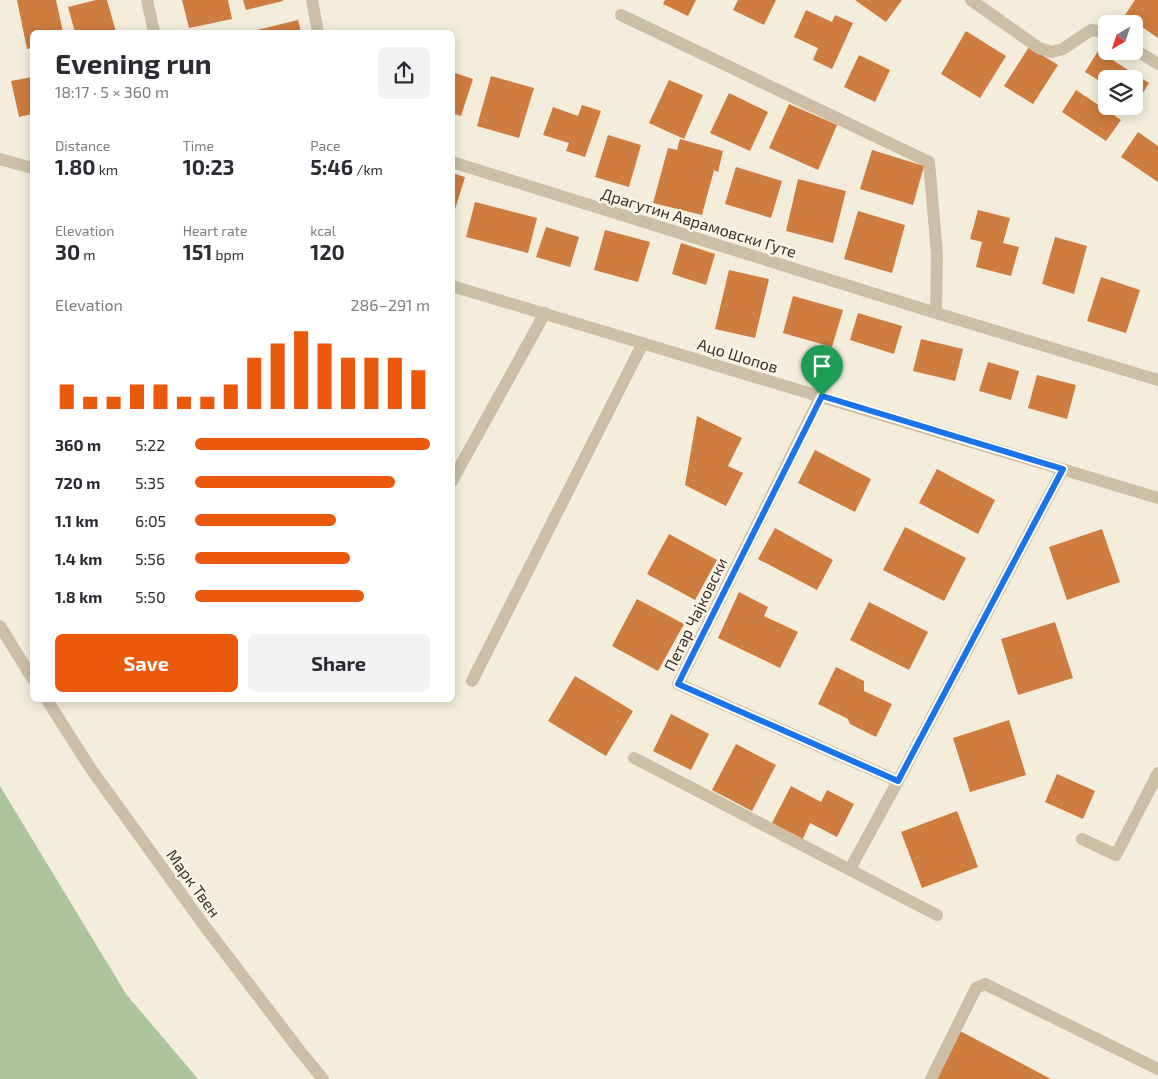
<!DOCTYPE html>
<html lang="en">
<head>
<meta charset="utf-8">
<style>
  :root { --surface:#fff; --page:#f2f2f3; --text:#2b2b33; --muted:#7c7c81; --accent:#ea580c }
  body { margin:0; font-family:"Exo 2",sans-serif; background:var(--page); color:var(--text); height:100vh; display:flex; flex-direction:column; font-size:19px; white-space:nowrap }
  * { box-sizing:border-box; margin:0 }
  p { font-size:16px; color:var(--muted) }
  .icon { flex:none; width:28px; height:28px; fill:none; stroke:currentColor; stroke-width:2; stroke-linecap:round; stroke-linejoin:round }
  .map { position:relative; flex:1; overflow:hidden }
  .side { position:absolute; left:30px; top:30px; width:425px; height:672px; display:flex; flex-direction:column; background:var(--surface); border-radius:8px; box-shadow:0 2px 12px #0003 }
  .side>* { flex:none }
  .needle { width:32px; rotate:219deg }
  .fabs { position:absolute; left:1098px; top:15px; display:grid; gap:10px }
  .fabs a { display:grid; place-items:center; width:45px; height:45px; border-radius:8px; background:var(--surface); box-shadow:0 2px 12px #0003; font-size:25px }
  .pin { position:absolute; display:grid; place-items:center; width:42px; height:42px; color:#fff; margin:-51px -21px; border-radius:50% 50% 50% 0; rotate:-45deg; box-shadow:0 0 5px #0007 }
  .pin .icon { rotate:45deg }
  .round { display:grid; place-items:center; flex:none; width:52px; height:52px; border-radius:8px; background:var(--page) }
  .head { display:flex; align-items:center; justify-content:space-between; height:85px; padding:0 25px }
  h1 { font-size:28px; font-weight:700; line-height:38px }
  .metrics { display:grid; grid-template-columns:repeat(3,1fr); gap:8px; height:85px; padding:5px 25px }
  .metrics div { display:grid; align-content:center }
  .metrics b { font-size:21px; font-weight:700 }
  .metrics small { font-size:14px; font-weight:400 }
  .metrics p { font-size:14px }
  .chart { height:140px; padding:10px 25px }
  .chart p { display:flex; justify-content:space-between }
  .chart svg { width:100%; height:90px; margin-top:5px; stroke:var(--accent); stroke-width:6 }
  .action { display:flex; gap:10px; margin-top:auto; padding:10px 25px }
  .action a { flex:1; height:58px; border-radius:8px; background:var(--accent); color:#fff; font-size:20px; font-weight:700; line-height:58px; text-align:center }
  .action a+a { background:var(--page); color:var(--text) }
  ul { padding:0 25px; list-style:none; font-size:16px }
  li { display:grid; grid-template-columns:80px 60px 1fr; align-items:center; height:38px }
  li i { height:12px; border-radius:6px; background:var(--accent) }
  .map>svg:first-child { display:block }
  .green { fill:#aec49a }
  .building { fill:#ce7c3f }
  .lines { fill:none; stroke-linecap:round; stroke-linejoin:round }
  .minor { stroke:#cdbfa6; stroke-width:12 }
  .route-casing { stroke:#fff; stroke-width:10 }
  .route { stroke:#1a73e8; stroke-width:6 }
  .labels { text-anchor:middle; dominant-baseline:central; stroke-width:4.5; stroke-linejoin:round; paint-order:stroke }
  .street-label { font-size:16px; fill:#383028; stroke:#fbf6e8 }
</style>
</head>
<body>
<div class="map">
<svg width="1158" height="1079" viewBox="0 0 1158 1079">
  <rect width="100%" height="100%" fill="#f4eddb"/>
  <path class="green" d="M0 786 126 994 198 1079H0Z"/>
  <path class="building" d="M17 0H56L63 32H32V48L27 49Z
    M96 0H107L116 32H75L68 7Z
    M182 0H228L232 19 189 28Z
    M243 0H283V1L246 10Z
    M665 0H696L688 16 663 4Z
    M738 0H776L764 25 733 10Z
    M855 0H902L886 22Z
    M1135 0H1158V38L1125 15Z
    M806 10 832 22 835 15 853 23 832 69 813 60 818 48 794 37Z
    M298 20 301 32H254L253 31Z
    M966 31 1006 56 980 98 941 74Z
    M1029 47 1058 65 1033 104 1004 86Z
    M1098 51 1149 83 1136 104 1134 103V79H1106V85L1085 72Z
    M859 55 890 70 875 102 844 87Z
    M452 72 473 79 461 116 452 113Z
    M491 76 534 88 519 138 477 126Z
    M32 77V114L19 117 11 81Z
    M669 80 703 95 684 139 649 123Z
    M1076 90 1121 120 1106 141 1062 112Z
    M729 93 768 112 750 151 710 133Z
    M789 104 837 125 818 170 769 148Z
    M582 105 601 111 585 157 566 151 569 143 543 135 553 107 578 116Z
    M1138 132 1158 146V182L1121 157Z
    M608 135 641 145 629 187 595 177Z
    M680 139 723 151 718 172 714 170 702 215 653 203 668 148 677 150Z
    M872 150 924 166 913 205 860 189Z
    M736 167 782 181 771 218 725 204Z
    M452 173 465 177 453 216H452Z
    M798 179 846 191 833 243 786 231Z
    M475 202 537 218 528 253 466 237Z
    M978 210 1010 218 1003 243 1019 247 1011 276 976 267 982 242 970 239Z
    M858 211 905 225 892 273 844 259Z
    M546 227 579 237 570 267 536 257Z
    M605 230 650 242 638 282 594 270Z
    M1055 237 1087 246 1074 294 1042 284Z
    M681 243 715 254 706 285 672 274Z
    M729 270 769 279 755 338 715 329Z
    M1101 277 1140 290 1126 333 1087 321Z
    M793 296 843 310 832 347 783 333Z
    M858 313 902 326 894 354 850 340Z
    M921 339 963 349 955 381 913 371Z
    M988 362 1019 371 1011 400 979 391Z
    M1037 375 1076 385 1067 419 1028 408Z
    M697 416 742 438 728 466 743 473 726 506 685 485Z
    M815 450 871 479 855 512 798 483Z
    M937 469 995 500 978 534 919 503Z
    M905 527 966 558 944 601 883 570Z
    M775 528 833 560 817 590 758 559Z
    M1102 529 1120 582 1067 600 1049 547Z
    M669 534 717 560 695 600 647 574Z
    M739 592 768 607 764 616 798 632 780 668 718 638Z
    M637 599 684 624 658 671 612 646Z
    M869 602 928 632 909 670 850 640Z
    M1055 622 1073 678 1018 695 1001 639Z
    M836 667 864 681V691L892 704 876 737 850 724 848 719 818 704Z
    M575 676 633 711 606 756 548 721Z
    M671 714 709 734 691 770 653 751Z
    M1009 720 1026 775 970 792 953 738Z
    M736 744 776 765 752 811 712 790Z
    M1057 774 1095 791 1083 819 1045 802Z
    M791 786 821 802 827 790 854 804 837 837 810 823 801 843 770 827Z
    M957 811 978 867 922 888 901 832Z
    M960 1031 1051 1079H937Z"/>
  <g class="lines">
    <path class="minor" d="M147 0 154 32
      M312 0 318 32
      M971 0 1039 48 1052 52 1063 49 1091 30 1106 32
      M621 15 929 162 937 254 936 313
      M1134 49 1158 64
      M0 159 32 168
      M452 162 936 313 1158 380
      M452 286 1158 498
      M821 396 678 684 898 781
      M452 481 545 313
      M0 626 32 678
      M472 681 643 343
      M47 700 91 769 203 924 300 1051 323 1079
      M634 758 937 915
      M1082 839 1116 855 1158 773
      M850 869 898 781 1063 469
      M931 1079 976 988 985 984 1158 1069"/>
  </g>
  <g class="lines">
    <g class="route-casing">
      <path id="route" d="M822 396 1063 469 898 781 678 684Z"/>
    </g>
    <use href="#route" class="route"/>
  </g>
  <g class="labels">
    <g class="street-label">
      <text transform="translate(699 222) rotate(17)">Драгутин Аврамовски Гуте</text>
      <text transform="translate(738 355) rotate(17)">Ацо Шопов</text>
      <text transform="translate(695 614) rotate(-64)">Петар Чајковски</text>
      <text transform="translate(194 883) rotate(54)">Марк Твен</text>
    </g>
  </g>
</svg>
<div class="fabs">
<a><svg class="needle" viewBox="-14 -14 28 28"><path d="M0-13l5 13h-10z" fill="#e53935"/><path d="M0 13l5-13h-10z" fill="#7c7c81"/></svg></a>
<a><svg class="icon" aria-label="layers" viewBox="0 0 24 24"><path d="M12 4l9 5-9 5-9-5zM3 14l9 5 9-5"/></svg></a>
</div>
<div class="pin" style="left:822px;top:396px;background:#1e9e55"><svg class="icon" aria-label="arrive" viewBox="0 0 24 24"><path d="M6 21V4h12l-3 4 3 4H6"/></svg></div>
<section class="side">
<div class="head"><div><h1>Evening run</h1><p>18:17 · 5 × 360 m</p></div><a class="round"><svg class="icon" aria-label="share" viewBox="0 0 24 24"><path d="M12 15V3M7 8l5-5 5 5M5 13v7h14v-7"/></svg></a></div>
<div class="metrics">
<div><p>Distance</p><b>1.80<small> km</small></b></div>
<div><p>Time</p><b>10:23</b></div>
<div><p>Pace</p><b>5:46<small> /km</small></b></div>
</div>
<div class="metrics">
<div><p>Elevation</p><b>30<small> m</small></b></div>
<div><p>Heart rate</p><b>151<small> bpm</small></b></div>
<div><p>kcal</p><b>120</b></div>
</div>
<div class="chart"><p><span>Elevation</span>286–291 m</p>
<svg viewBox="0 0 160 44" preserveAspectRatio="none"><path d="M5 44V32M15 44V38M25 44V38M35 44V32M45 44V32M55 44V38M65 44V38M75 44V32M85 44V19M95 44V12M105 44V6M115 44V12M125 44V19M135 44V19M145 44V19M155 44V25"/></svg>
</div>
<ul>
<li><b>360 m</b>5:22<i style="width:100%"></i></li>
<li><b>720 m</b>5:35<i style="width:85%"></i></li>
<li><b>1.1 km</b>6:05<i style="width:60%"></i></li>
<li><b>1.4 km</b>5:56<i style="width:66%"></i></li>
<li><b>1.8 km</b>5:50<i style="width:72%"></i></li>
</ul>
<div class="action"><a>Save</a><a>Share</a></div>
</section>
</div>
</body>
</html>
